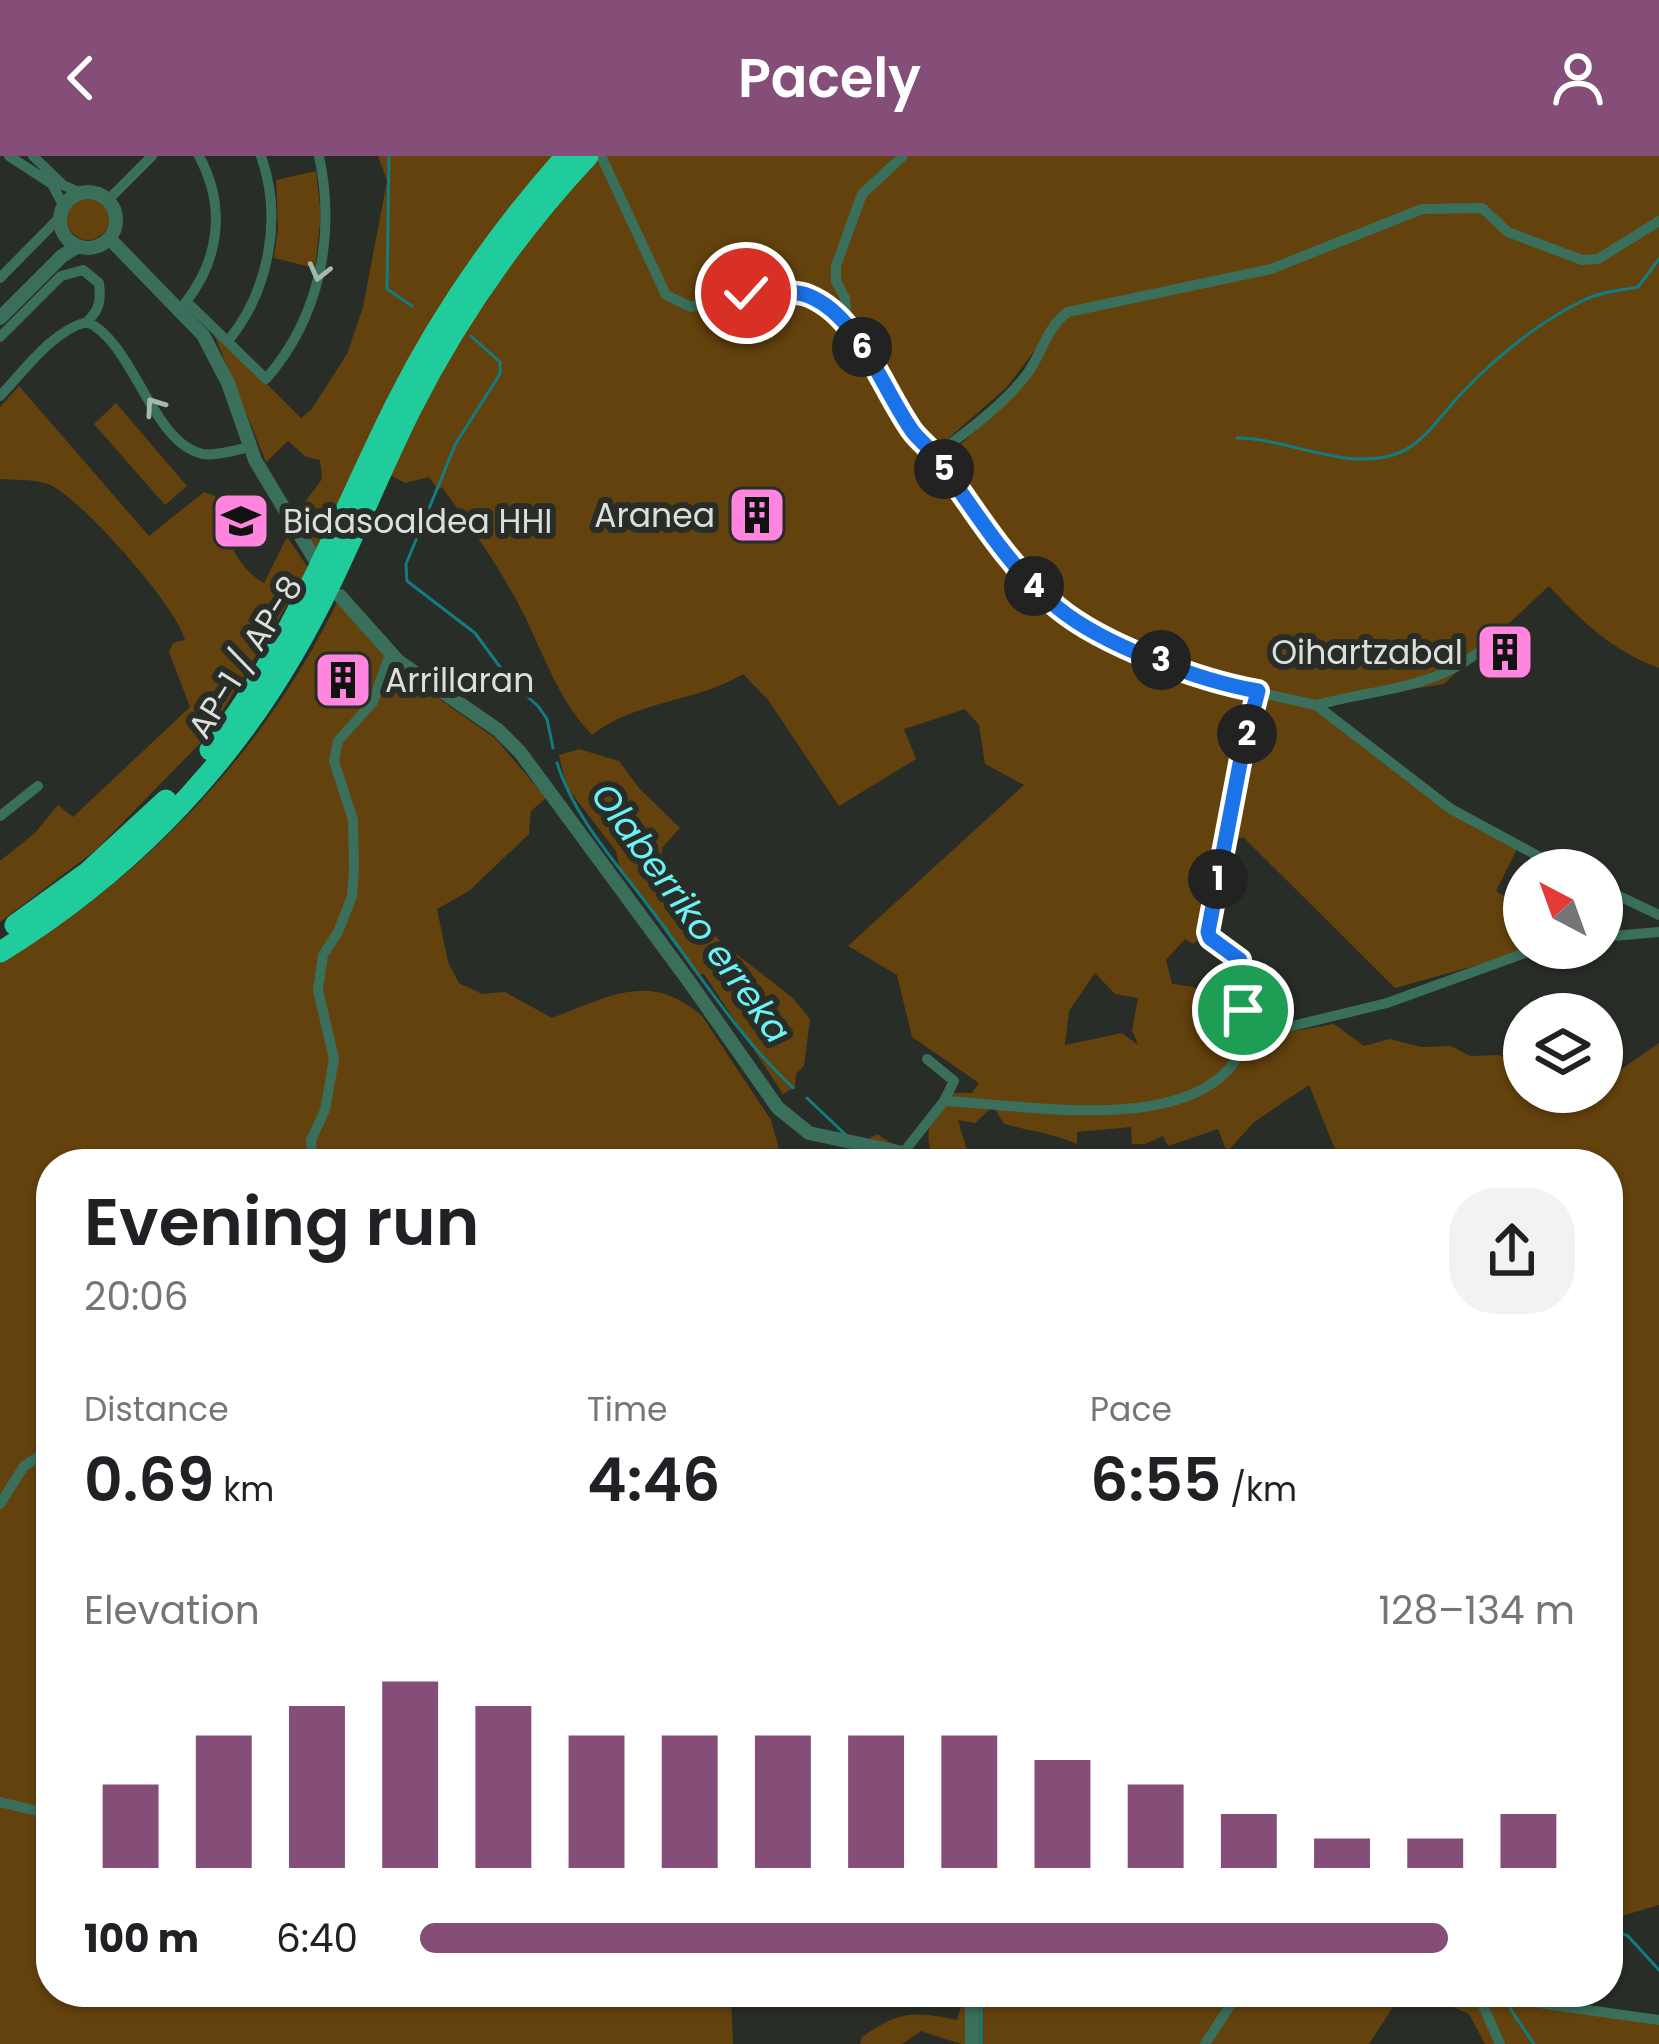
<!DOCTYPE html>
<html lang="en">
<head>
<meta charset="utf-8">
<style>
  :root { --surface:#fff; --page:#f2f2f2; --text:#202124; --muted:#757577; --accent:#844e78 }
  body { margin:0; font-family:Poppins,sans-serif; background:var(--page); color:var(--text); height:100vh; display:flex; flex-direction:column; font-size:45px; white-space:nowrap }
  * { box-sizing:border-box; margin:0 }
  p { font-size:39px; color:var(--muted) }
  .icon { flex:none; width:66px; height:66px; fill:none; stroke:currentColor; stroke-width:2; stroke-linecap:round; stroke-linejoin:round }
  .map { position:relative; flex:1; overflow:hidden }
  .panel { position:absolute; left:36px; top:993px; width:1587px; height:858px; display:flex; flex-direction:column; background:var(--surface); border-radius:48px; box-shadow:0 3px 9px #0004 }
  .panel>* { flex:none }
  .needle { width:78px; rotate:319deg }
  .controls { position:absolute; left:1503px; top:693px; display:grid; gap:24px }
  .controls a { display:grid; place-items:center; width:120px; height:120px; border-radius:50%; background:var(--surface); box-shadow:0 3px 9px #0004; font-size:60px }
  .pin { position:absolute; display:grid; place-items:center; width:102px; height:102px; color:#fff; margin:-51px; border:6px solid #fff; border-radius:50%; box-shadow:0 3px 12px #0007 }
  .km { position:absolute; width:60px; height:60px; margin:-30px; border-radius:50%; background:#222; color:#fff; font-size:33px; line-height:60px; text-align:center }
  .round { display:grid; place-items:center; flex:none; width:126px; height:126px; border-radius:48px; background:var(--page) }
  .summary { display:flex; align-items:center; justify-content:space-between; height:204px; padding:0 48px }
  h1 { font-size:66px; font-weight:600; line-height:90px }
  .stats { display:grid; grid-template-columns:repeat(3,1fr); gap:18px; height:204px; padding:12px 48px }
  .stats div { display:grid; align-content:center }
  .stats b { font-size:60px; font-weight:600 }
  .stats small { font-size:33px; font-weight:400 }
  .stats p { font-size:33px }
  .chart { height:336px; padding:24px 48px }
  .chart p { display:flex; justify-content:space-between }
  .chart svg { width:100%; height:216px; margin-top:12px; stroke:var(--accent); stroke-width:6 }
  ul { padding:0 48px; list-style:none; font-size:39px }
  li { display:grid; grid-template-columns:192px 144px 1fr; align-items:center; height:90px }
  li i { height:30px; border-radius:15px; background:var(--accent) }
  header { display:flex; justify-content:space-between; align-items:center; height:156px; padding:0 48px; background:var(--accent); color:#fff; font-size:54px; font-weight:600 }
  .map>svg:first-child { display:block }
  .green { fill:#64420d; fill-rule:evenodd }
  .lines { fill:none; stroke-linecap:round; stroke-linejoin:round }
  .stream { stroke:#117d81; stroke-width:3 }
  .minor { stroke:#396f5b; stroke-width:10 }
  .tertiary { stroke:#396f5b; stroke-width:14 }
  .motorway { stroke:#20cc9c; stroke-width:21 }
  .oneway { stroke:#a3b8ae }
  .route-casing { stroke:#fff; stroke-width:24 }
  .route { stroke:#1a73e8; stroke-width:15 }
  .labels { text-anchor:middle; dominant-baseline:central; stroke-width:12; stroke-linejoin:round; paint-order:stroke }
  .poi-label { font-size:33px; fill:#dcdfdb; stroke:#292d27; text-anchor:end }
  .street-label { font-size:33px; fill:#dcdfdb; stroke:#292d27 }
  .water-label { font-size:36px; font-style:italic; fill:#6af2f8; stroke:#292d27 }
</style>
</head>
<body>
<header><svg class="icon" aria-label="back" viewBox="0 0 24 24"><path d="M15 5l-7 7 7 7"/></svg>Pacely<svg class="icon" aria-label="person" viewBox="0 0 24 24"><circle cx="12" cy="8" r="4"/><path d="M4 21q1-7 8-7t8 7"/></svg></header>
<div class="map">
<svg width="1659" height="1888" viewBox="0 0 1659 1888">
  <rect width="100%" height="100%" fill="#292d27"/>
  <path class="green" d="M378 0H1659V512C1613 495 1582 466 1549 430L1444 528 1318 548 1451 653 1518 691 1496 735 1524 752V792H1539L1395 832 1243 681 1225 687 1208 776 1193 788 1185 783 1166 804 1172 828 1194 831 1206 845 1218 848 1227 834 1241 826 1248 883 1334 868 1364 890 1389 883 1422 891 1451 890 1470 900 1497 899 1524 905V936H1602V923L1606 924 1659 887V1749L1608 1764V1008H1341L1309 929 1254 966 1227 996 1218 973 1168 990 1163 980 1145 988H1132L1131 971 1077 976V988C1051 977 1030 975 1004 968L993 950 975 967 958 964 971 1008 870 1007V982L878 978C891 991 916 993 933 1005 923 970 930 965 951 937H972L979 927 912 881 897 819 848 790 1024 629 985 608 979 569 965 553 904 573 916 603 839 650 769 545 743 518C695 547 636 544 592 579 556 541 543 495 519 449 497 407 470 370 442 331L438 334 429 321 405 327 381 314 319 404 291 365 322 323 320 304 306 301 288 285 266 306 212 173 301 262 311 254 347 198 363 151 387 25ZM1054 169 1009 239 944 306 987 371C943 321 894 270 871 206L889 222 926 283 943 287 1006 232ZM1095 817 1115 838 1138 842 1132 874 1138 889 1122 877 1065 889 1069 855Z
    M316 15 321 59 315 112 274 102 278 72 276 24Z
    M67 63a21 21 0 1 1 42 0a21 21 0 1 1-42 0Z
    M19 230 149 380 204 336 215 340C225 373 232 409 264 427L287 381 309 413 207 580 96 694 0 766V705L35 677 58 649 73 661 190 551 169 496 173 487 185 484C177 450 79 340 48 328 34 323 14 324 0 323V251Z
    M116 247 187 330 165 349 94 268Z
    M340 440 395 512 495 582 546 642 531 655 529 678 469 735 437 753 448 806 459 827 482 838 505 836 552 862C609 841 649 814 702 860L771 964 783 1008H51V1288L22 1308 0 1344V807C145 722 268 592 340 440Z
    M579 593 619 605 639 632 680 672 662 692 663 722 722 787 793 842 810 863 804 910 796 918 795 931 783 938 704 818 697 820 620 712 616 695 566 630 559 599Z
    M51 1296V1836H731L733 1888H0V1353L31 1308Z
    M965 1836H1403L1369 1888H961L921 1875 902 1888H860L862 1881C899 1855 913 1855 957 1864Z
    M1420 1836H1511L1659 1868V1888H1485L1469 1858Z"/>
  <g class="lines">
    <path class="stream" d="M389 0 387 133 412 150
      M471 180 500 206V218L456 287 406 408 407 425 475 477 511 526 538 550 547 563 553 592
      M1237 282C1289 282 1350 318 1401 296 1424 286 1443 257 1461 238 1497 200 1537 167 1584 144 1600 136 1621 134 1638 131L1659 103
      M557 607C574 662 619 710 653 756 698 816 738 880 793 932
      M807 942 847 980
      M857 992 871 1008
      M1608 1771 1628 1780 1659 1814
      M1504 1836 1511 1854 1534 1888
      M981 1888V1836"/>
    <path class="minor" d="M9 0 52 28 64 51
      M33 0 63 29 81 37
      M601 0 666 139 691 151 745 137 807 139 854 180 916 280 936 299 1011 402 1060 454 1113 485 1212 526 1316 549 1451 653 1564 714
      M108 44 152 0
      M0 122 61 60
      M187 146 266 223C320 161 336 79 319 0
      M185 147C220 103 226 50 199 0
      M847 173 845 142 836 125V110L862 38 903 0
      M0 181 61 120 83 114 99 127C101 144 100 153 87 166
      M228 185C269 135 283 62 261 0
      M0 240C24 215 53 174 87 166 134 186 152 288 203 298 217 300 236 294 249 291
      M936 299C967 275 1003 250 1027 218 1042 198 1047 170 1068 156L1271 113 1422 53 1482 52 1508 76 1582 104 1598 103 1659 65
      M1316 549C1388 530 1450 534 1504 472
      M0 660 38 630
      M1602 732 1659 759
      M1602 781 1659 776
      M1247 881 1387 847 1539 792
      M944 945C1028 948 1226 989 1249 871L1243 854 1242 809 1210 782 1208 776 1242 597 1259 535
      M903 997 944 945 954 925 927 903
      M313 1008 311 984 325 954 334 903 318 834 323 799 338 776 352 740 354 714 353 664 334 605 338 585 373 546 390 498
      M0 1348 24 1310 51 1293
      M0 1646 51 1658
      M1477 1836 1500 1888
      M1513 1836 1538 1847 1659 1864
      M1205 1888 1239 1836"/>
    <path class="tertiary" d="M60 64a28 28 0 1 1 56 0a28 28 0 1 1-56 0Z
      M109 82 203 179 228 227 255 304 315 404
      M0 162 62 100 78 90
      M340 440 398 505 498 574 520 596 688 824 778 952 809 977 903 997 924 1008
      M972 1836V1888"/>
    <path class="motorway" d="M210 594C293 489 337 366 396 248 441 158 499 75 566 0
      M15 769 88 716 166 644
      M0 796C120 722 221 622 292 500 339 421 370 335 411 253 458 160 517 76 588 0"/>
  </g>
  <defs><path id="oneway-chevron" d="M-2-3.5L2.5 0L-2 3.5" fill="none" stroke-width="1.6" stroke-linecap="round" stroke-linejoin="round" transform="scale(3)"/></defs>
  <g class="oneway">
    <use href="#oneway-chevron" transform="translate(319 116) rotate(104)"/>
    <use href="#oneway-chevron" transform="translate(154 250) rotate(-125)"/>
  </g>
  <g class="lines">
    <g class="route-casing">
      <path id="route" d="M746 137C764 138 792 133 809 140 860 161 883 235 913 276 921 286 931 293 938 303 974 354 1009 412 1058 452 1103 489 1200 525 1258 535L1242 597 1208 776 1210 782 1240 804 1243 854"/>
    </g>
    <use href="#route" class="route"/>
  </g>
  <defs>
    <g id="building-square" transform="scale(3)"><rect x="-9" y="-9" width="18" height="18" rx="4" fill="#ff85df" stroke="#292d27"/><path d="M-4-6H4V6H1V3H-1V6H-4ZM-2.5-4.3h1.7v1.8h-1.7ZM.8-4.3h1.7v1.8H.8ZM-2.5-1h1.7V.8h-1.7ZM.8-1h1.7V.8H.8Z" fill="#111"/></g>
    <g id="school-square" transform="scale(3)"><rect x="-9" y="-9" width="18" height="18" rx="4" fill="#ff85df" stroke="#292d27"/><path d="M0-5L7-2L0 1L-7-2ZM-4 1L0 2.5L4 1V4Q0 6-4 4Z" fill="#111"/></g>
  </defs>
  <g fill-rule="evenodd">
    <use href="#building-square" x="757" y="359"/>
    <use href="#school-square" x="241" y="365"/>
    <use href="#building-square" x="1505" y="496"/>
    <use href="#building-square" x="343" y="524"/>
  </g>
  <g class="labels">
    <g class="poi-label">
      <text x="715" y="359">Aranea</text>
      <text x="283" y="365" text-anchor="start">Bidasoaldea HHI</text>
      <text x="1463" y="496">Oihartzabal</text>
      <text x="385" y="524" text-anchor="start">Arrillaran</text>
    </g>
    <g class="street-label">
      <text transform="translate(245 501) rotate(-58)">AP-1 / AP-8</text>
    </g>
    <g class="water-label">
      <text transform="translate(691 757) rotate(54)">Olaberriko erreka</text>
    </g>
  </g>
</svg>
<div class="controls">
<a><svg class="needle" viewBox="-14 -14 28 28"><path d="M0-13l5 13h-10z" fill="#e53935"/><path d="M0 13l5-13h-10z" fill="#757577"/></svg></a>
<a><svg class="icon" aria-label="layers" viewBox="0 0 24 24"><path d="M12 4l9 5-9 5-9-5zM3 14l9 5 9-5"/></svg></a>
</div>
<div class="pin" style="left:1243px;top:854px;background:#1e9e55"><svg class="icon" aria-label="arrive" viewBox="0 0 24 24"><path d="M6 21V4h12l-3 4 3 4H6"/></svg></div>
<div class="pin" style="left:746px;top:137px;background:#d93025"><svg class="icon" aria-label="check" viewBox="0 0 24 24"><path d="M5 12l5 5 9-10"/></svg></div>
<b class="km" style="left:1218px;top:723px">1</b>
<b class="km" style="left:1247px;top:578px">2</b>
<b class="km" style="left:1161px;top:504px">3</b>
<b class="km" style="left:1034px;top:430px">4</b>
<b class="km" style="left:944px;top:313px">5</b>
<b class="km" style="left:862px;top:191px">6</b>
<section class="panel">
<div class="summary"><div><h1>Evening run</h1><p>20:06</p></div><a class="round"><svg class="icon" aria-label="share" viewBox="0 0 24 24"><path d="M12 15V3M7 8l5-5 5 5M5 13v7h14v-7"/></svg></a></div>
<div class="stats">
<div><p>Distance</p><b>0.69<small> km</small></b></div>
<div><p>Time</p><b>4:46</b></div>
<div><p>Pace</p><b>6:55<small> /km</small></b></div>
</div>
<div class="chart"><p><span>Elevation</span>128–134 m</p>
<svg viewBox="0 0 160 44" preserveAspectRatio="none"><path d="M5 44V27M15 44V17M25 44V11M35 44V6M45 44V11M55 44V17M65 44V17M75 44V17M85 44V17M95 44V17M105 44V22M115 44V27M125 44V33M135 44V38M145 44V38M155 44V33"/></svg>
</div>
<ul>
<li><b>100 m</b>6:40<i style="width:89%"></i></li>
</ul>
</section>
</div>
</body>
</html>
